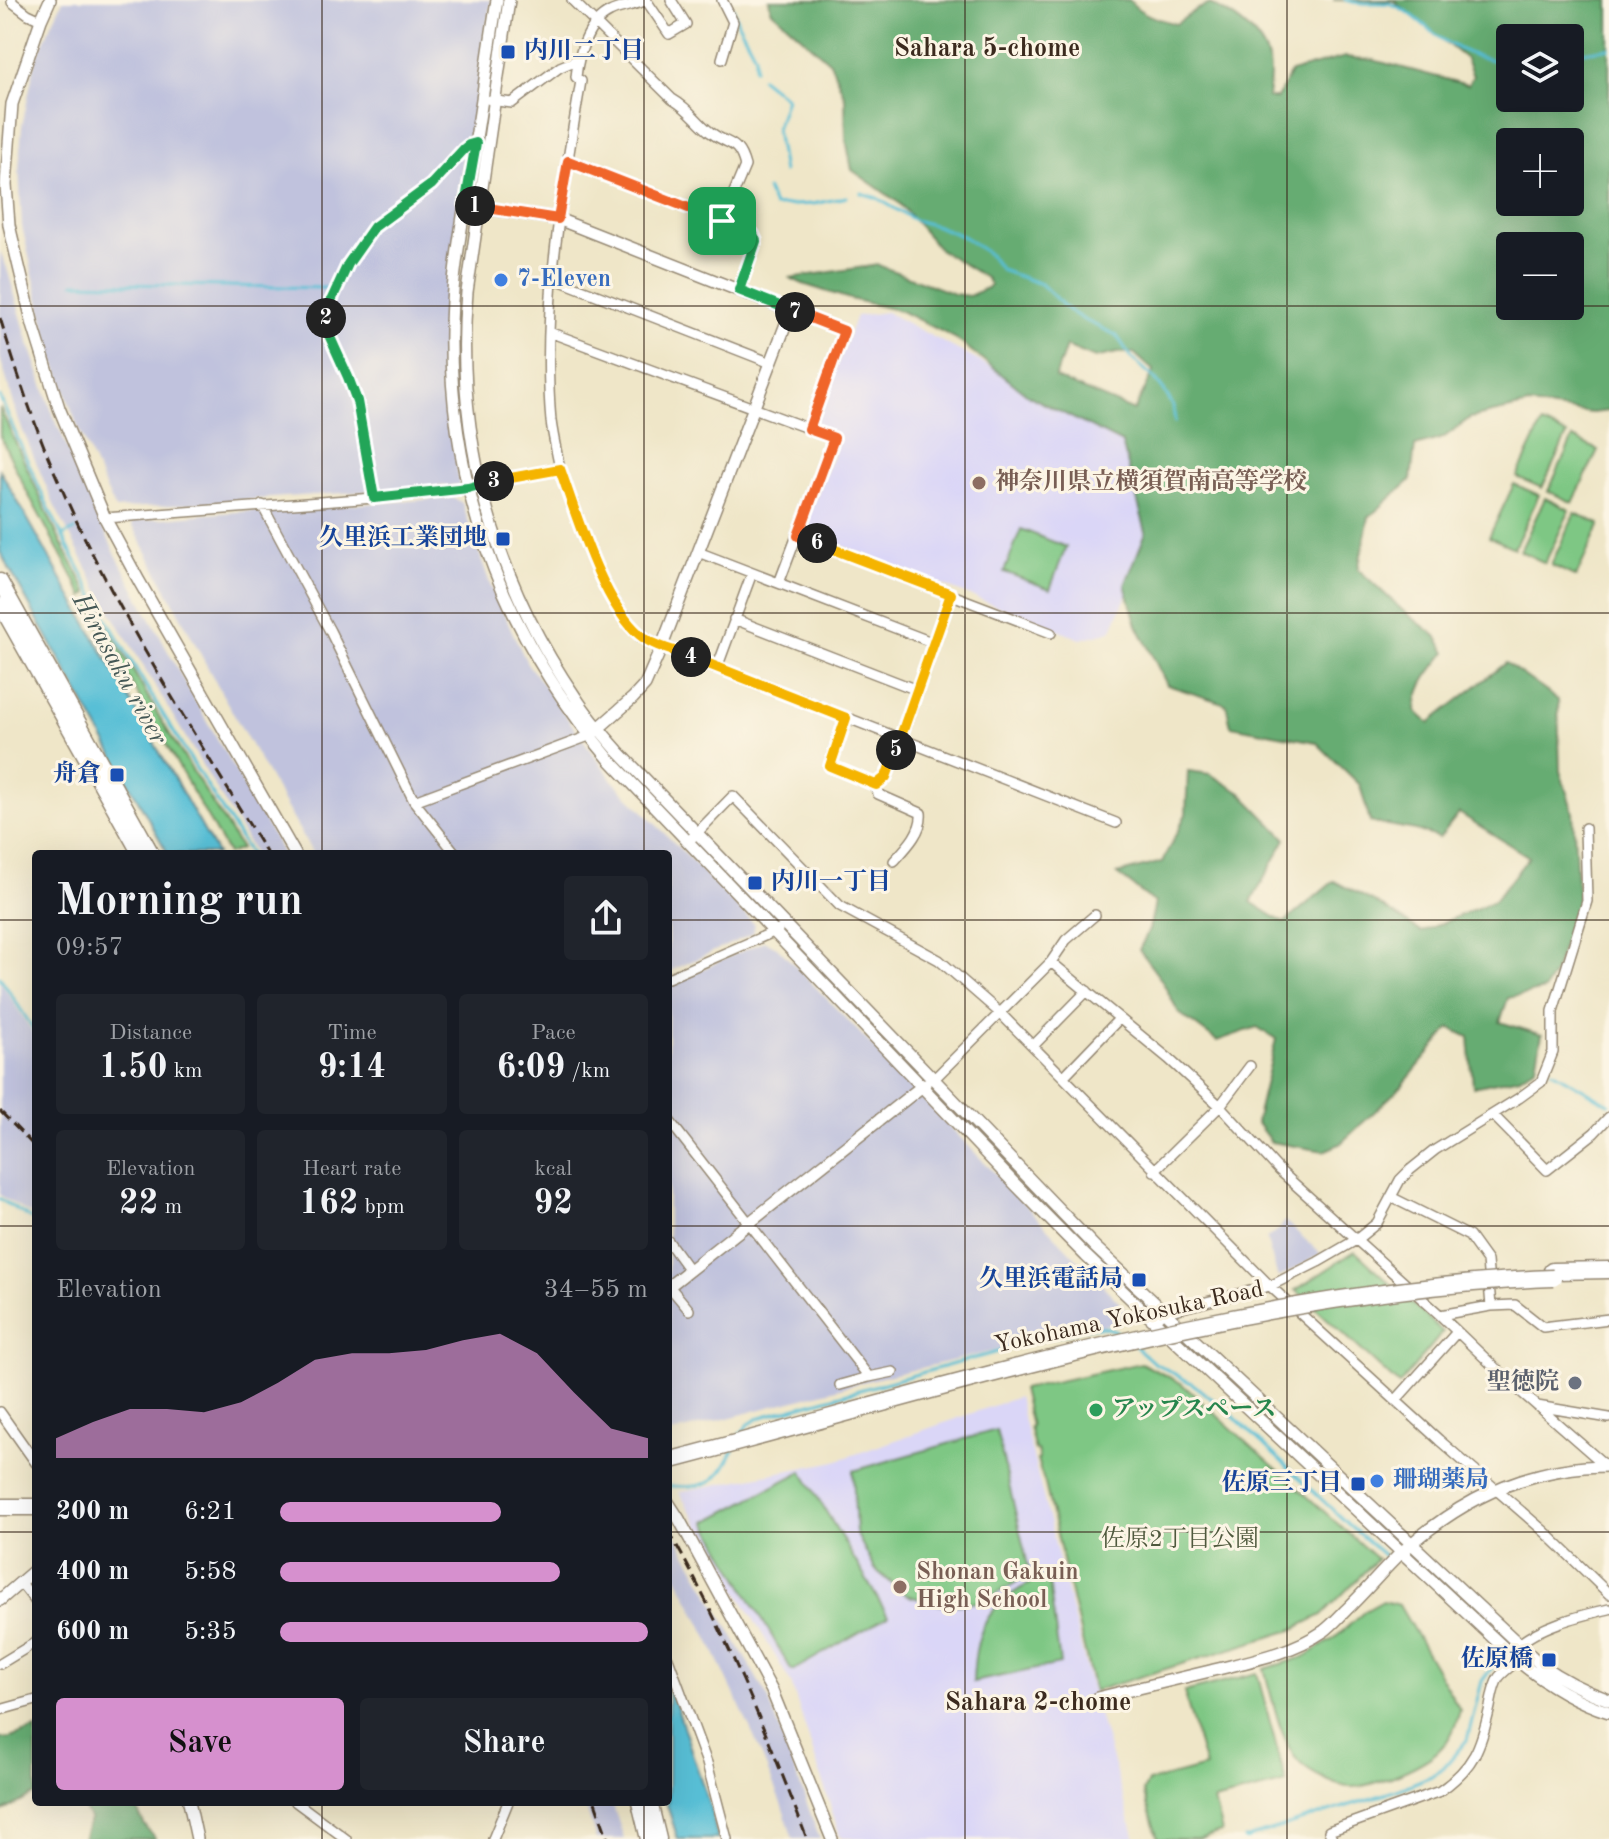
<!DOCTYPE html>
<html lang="en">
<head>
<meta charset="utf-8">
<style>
  :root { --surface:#171b24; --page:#20242c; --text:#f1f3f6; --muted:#9ea1a6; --accent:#d690ce }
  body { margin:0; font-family:"Old Standard TT","Noto Serif JP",serif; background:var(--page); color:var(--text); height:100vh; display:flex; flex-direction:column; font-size:30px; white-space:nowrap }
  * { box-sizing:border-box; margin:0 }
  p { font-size:26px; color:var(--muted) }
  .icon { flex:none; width:44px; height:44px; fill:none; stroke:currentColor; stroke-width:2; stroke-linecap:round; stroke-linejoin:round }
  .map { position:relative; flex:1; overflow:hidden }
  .drawer { position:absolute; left:32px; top:850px; width:640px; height:956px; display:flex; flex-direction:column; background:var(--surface); border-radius:8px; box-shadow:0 8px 32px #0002 }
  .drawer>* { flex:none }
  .tools { position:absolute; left:1496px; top:24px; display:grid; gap:16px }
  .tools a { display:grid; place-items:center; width:88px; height:88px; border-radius:8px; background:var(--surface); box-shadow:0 8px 32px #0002; font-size:40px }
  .pin { position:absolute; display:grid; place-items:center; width:68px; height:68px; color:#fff; margin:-34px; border-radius:16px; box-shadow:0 4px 12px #0006 }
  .km { position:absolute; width:40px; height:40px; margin:-20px; border-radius:50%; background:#222; color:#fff; font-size:22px; line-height:40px; text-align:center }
  .round { display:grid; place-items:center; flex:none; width:84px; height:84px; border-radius:8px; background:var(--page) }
  .summary { display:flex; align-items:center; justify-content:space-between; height:136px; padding:0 24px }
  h1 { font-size:44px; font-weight:700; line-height:60px }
  .stats { display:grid; grid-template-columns:repeat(3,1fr); gap:12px; height:136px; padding:8px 24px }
  .stats div { display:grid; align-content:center; border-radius:8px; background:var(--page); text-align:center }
  .stats b { font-size:34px; font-weight:700 }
  .stats small { font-size:22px; font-weight:400 }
  .stats p { font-size:22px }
  .chart { height:224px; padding:16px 24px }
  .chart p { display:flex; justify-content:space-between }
  .chart svg { width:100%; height:144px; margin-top:8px; fill:var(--accent); opacity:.7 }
  .action { display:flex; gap:16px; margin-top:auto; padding:16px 24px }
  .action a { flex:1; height:92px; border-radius:8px; background:var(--accent); color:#111; font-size:32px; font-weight:700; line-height:92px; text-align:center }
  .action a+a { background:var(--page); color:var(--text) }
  ul { padding:0 24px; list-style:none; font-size:26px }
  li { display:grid; grid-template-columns:128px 96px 1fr; align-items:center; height:60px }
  li i { height:20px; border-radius:10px; background:var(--accent) }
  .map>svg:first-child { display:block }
  .built { fill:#dad6f7 }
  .industrial { fill:#c0c2dd }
  .green { fill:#7ec784; stroke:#5c7851; stroke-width:2 }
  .forest { fill:#66ac72; stroke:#506b48; stroke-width:2; fill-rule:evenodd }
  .water { fill:#58bfd6; stroke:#4a747a; stroke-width:2 }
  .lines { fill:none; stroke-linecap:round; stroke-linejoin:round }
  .stream { stroke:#58bfd6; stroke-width:3 }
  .minor-casing { stroke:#958873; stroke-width:12 }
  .tertiary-casing { stroke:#958873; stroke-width:14 }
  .trunk-casing { stroke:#958873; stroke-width:17 }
  .motorway-casing { stroke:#958873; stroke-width:19 }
  .minor { stroke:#fff; stroke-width:9 }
  .tertiary { stroke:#fff; stroke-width:11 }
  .trunk { stroke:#fff; stroke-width:14 }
  .motorway { stroke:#fff; stroke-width:16 }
  .rail { stroke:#3b2a1e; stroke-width:3; stroke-dasharray:12 6; stroke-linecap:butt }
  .motorway-bridge-casing { stroke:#958873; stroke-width:19; stroke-linecap:butt }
  .motorway-bridge { stroke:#fff; stroke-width:16 }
  .split-1-casing { stroke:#fff; stroke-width:16 }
  .split-2-casing { stroke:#fff; stroke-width:16 }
  .split-3-casing { stroke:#fff; stroke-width:16 }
  .split-4-casing { stroke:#fff; stroke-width:16 }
  .split-5-casing { stroke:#fff; stroke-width:16 }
  .split-6-casing { stroke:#fff; stroke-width:16 }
  .split-7-casing { stroke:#fff; stroke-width:16 }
  .split-8-casing { stroke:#fff; stroke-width:16 }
  .split-1 { stroke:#f0652b; stroke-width:10 }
  .split-2 { stroke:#22a559; stroke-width:10 }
  .split-3 { stroke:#22a559; stroke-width:10 }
  .split-4 { stroke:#f5b400; stroke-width:10 }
  .split-5 { stroke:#f5b400; stroke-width:10 }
  .split-6 { stroke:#f5b400; stroke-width:10 }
  .split-7 { stroke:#f0652b; stroke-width:10 }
  .split-8 { stroke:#22a559; stroke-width:10 }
  .grid { fill:none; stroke:#3b2a1e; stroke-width:2; stroke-opacity:0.55 }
  .transit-dot { fill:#1a4fb4; stroke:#fcf5e5; stroke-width:3 }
  .shop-dot { fill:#3f7fe0; stroke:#fcf5e5; stroke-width:3 }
  .education-dot { fill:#8d6e63; stroke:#fcf5e5; stroke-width:3 }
  .worship-dot { fill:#6b7280; stroke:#fcf5e5; stroke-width:3 }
  .leisure-dot { fill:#2e9e5b; stroke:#fcf5e5; stroke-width:3 }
  .labels { text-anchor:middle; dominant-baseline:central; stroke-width:6; stroke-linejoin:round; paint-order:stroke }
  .transit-label { font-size:24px; font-weight:bold; fill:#164399; stroke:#fcf5e5; text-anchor:end }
  .shop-label { font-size:24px; font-weight:bold; fill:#366cbe; stroke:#fcf5e5; text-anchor:start }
  .education-label { font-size:24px; font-weight:bold; fill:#785e54; stroke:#fcf5e5; text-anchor:start }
  .street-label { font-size:24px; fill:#3b2a1e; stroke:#fcf5e5 }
  .worship-label { font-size:24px; font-weight:bold; fill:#5b616d; stroke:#fcf5e5; text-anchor:end }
  .leisure-label { font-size:24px; font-weight:bold; fill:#27864d; stroke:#fcf5e5; text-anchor:start }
  .park-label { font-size:24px; fill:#4f593d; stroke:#fcf5e5 }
  .neighbourhood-label { font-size:26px; font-weight:bold; fill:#3b2a1e; stroke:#fcf5e5 }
  .water-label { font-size:26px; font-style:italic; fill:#445755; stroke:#fcf5e5 }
</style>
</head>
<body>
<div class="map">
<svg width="1609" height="1839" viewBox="0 0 1609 1839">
  <rect width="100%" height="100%" fill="#fcf5e5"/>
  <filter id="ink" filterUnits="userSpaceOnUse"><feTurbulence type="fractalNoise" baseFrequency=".0125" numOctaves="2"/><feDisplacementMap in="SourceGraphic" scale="16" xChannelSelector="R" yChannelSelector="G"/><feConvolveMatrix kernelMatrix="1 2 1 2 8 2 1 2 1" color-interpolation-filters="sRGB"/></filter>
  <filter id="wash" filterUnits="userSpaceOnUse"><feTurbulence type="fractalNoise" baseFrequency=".006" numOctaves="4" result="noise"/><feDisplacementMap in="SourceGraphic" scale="32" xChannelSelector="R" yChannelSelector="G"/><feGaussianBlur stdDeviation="1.8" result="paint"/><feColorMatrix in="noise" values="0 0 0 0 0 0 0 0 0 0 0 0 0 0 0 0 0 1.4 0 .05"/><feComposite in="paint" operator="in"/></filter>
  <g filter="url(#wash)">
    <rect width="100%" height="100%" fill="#efe6c8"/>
    <path class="built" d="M886 312 1128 440 1150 544 1111 631 1081 639 807 532 805 526 840 437 820 426 816 421 856 316Z
      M1018 1397 1090 1683 1135 1839H854L840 1836 791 1683 679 1492 836 1461Z"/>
    <path class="industrial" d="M63 0H491L444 330 448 397 459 485 115 509 77 425 49 345 22 226 19 168 22 126 36 58Z
      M0 251 7 268 26 334 52 412 85 489 114 551 185 683 283 854H255L104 600 54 505 20 424 0 358Z
      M454 498 462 503 490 584 527 663 614 782 754 924 752 934 668 972V854H313L217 685 132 524 135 521 206 514Z
      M764 941 777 947 1134 1318 870 1380 668 1434V985Z
      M0 981 36 1038V1218L0 1195Z
      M1285 1221 1321 1254 1278 1278 1266 1238 1277 1232Z
      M668 1521 768 1698 820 1839H793L782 1806 755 1739 702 1625 668 1559Z
      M584 1802H612L624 1839H596Z"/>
    <path class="green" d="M0 408 60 541 88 593 84 597 27 492 0 436Z
      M1542 424 1567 435 1542 488 1517 477Z
      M1573 438 1598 450 1573 503 1548 491Z
      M1514 484 1539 495 1514 548 1489 537Z
      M1545 498 1570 510 1545 563 1520 551Z
      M1575 513 1600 524 1576 577 1551 565Z
      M1021 529 1066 547 1050 589 1004 572Z
      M92 599 164 725 241 849 228 854 97 622 87 603Z
      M1355 1251 1443 1332 1399 1385 1296 1290Z
      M1141 1363 1181 1383 1377 1559 1322 1615 1292 1630 1094 1691 1045 1484 1037 1460 1039 1459 1037 1450H1035L1029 1427 1031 1426 1022 1389Z
      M996 1430 1030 1574 983 1602 941 1605 906 1595 875 1569 856 1533 853 1471Z
      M802 1471 888 1616 792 1671 706 1522Z
      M1048 1575 1060 1664 973 1682C975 1621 992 1599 1048 1575Z
      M1383 1601 1399 1605 1460 1710C1456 1725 1452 1737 1441 1748 1427 1764 1374 1787 1352 1787 1338 1788 1308 1772 1298 1761 1281 1743 1271 1693 1264 1669L1304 1657 1335 1638 1365 1611Z
      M1257 1673 1286 1783 1214 1801 1222 1832 1199 1839H1158L1143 1791 1148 1782 1205 1767 1184 1692Z"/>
    <path class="forest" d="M769 0H1129C1141 15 1158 19 1176 24L1196 10 1210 4C1237 17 1269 39 1270 72 1270 81 1269 90 1268 98H1277L1291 72 1345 57 1373 60 1468 85 1473 76 1466 59 1394 1 1333 0H1609V411L1592 413 1529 405 1470 418 1443 438 1415 446 1411 480 1369 517 1358 569 1402 610 1436 636 1446 652C1431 671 1417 685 1416 711L1429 723 1506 663 1558 700 1560 771 1573 812 1578 900 1553 975 1544 990 1508 998 1500 1022 1542 1035 1536 1066 1520 1077 1473 1087 1469 1037 1450 1028 1402 1086 1340 1144 1324 1151 1271 1142 1256 1122 1276 1039 1257 1027 1217 1041 1179 1013 1162 981 1139 950 1149 930 1155 903 1117 874 1162 862 1186 814 1188 771 1210 774 1241 793 1286 839 1251 902 1284 923 1334 881 1378 904 1421 932 1494 901 1529 857 1459 813 1439 838 1416 830 1370 822 1360 785 1316 742 1231 726 1226 704 1167 685 1137 625 1125 585 1146 532 1122 443 1029 396 955 338 901 311 850 299 803 284 790 278 878 265 954 294 969 296 991 286 986 278 939 249 899 203 852 170 846 139 845 97 830 62 771 10ZM1570 38V98H1510V38ZM1570 142V202H1510V142ZM1510 246H1570V306H1510ZM1066 346 1095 358 1117 353H1134L1154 371 1134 411 1055 378Z
      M36 1729V1794L0 1813V1739L10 1738Z
      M79 1802H133L144 1824 155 1839H83L90 1819Z"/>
    <path class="water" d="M0 470 217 854H168L0 552Z
      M668 1681 710 1807 718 1839H678L666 1802H668Z"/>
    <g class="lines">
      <path class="stream" d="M728 0V1
        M1345 0C1351 2 1357 3 1363 3 1374 4 1384 1 1394 5 1412 12 1425 27 1440 38 1461 52 1485 61 1510 62
        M733 8 738 23 755 55V69
        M1570 54 1609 48
        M761 78 786 98 776 129 783 172
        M767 190 774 206 813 204 847 197
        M861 193 877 198 914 220 937 226 964 237 990 255 1001 270 1041 284 1068 310 1084 320 1116 335 1132 358 1154 378 1165 392 1173 406 1175 422
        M74 283 327 288
        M0 397C20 444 40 492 63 537 119 646 184 750 250 854
        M62 536 75 530
        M0 977 36 1033
        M1552 1071 1609 1104
        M0 1199 36 1222
        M1135 1346 1153 1362 1193 1384 1230 1413 1352 1528 1388 1559
        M740 1434 749 1424 761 1417 1088 1327C1102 1326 1112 1327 1123 1336
        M668 1486C707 1488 717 1485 734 1449
        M1245 1839 1397 1790 1431 1776 1443 1768 1467 1740 1482 1681 1499 1658"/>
    </g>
  </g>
  <g filter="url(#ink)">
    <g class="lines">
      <g class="minor-casing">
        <path id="minor" d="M12 0V2L28 14 41 20
          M572 0 672 99C691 110 695 120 710 132 728 146 738 139 745 166L722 221
          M646 0 669 34 686 24 671 0
          M722 0 733 22 722 59
          M490 100 512 103 560 67 577 60
          M568 161 753 234 756 241 739 290
          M553 278 771 363
          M791 311 844 331 809 429
          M549 332 834 438 779 583
          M560 469C582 527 598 591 641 637L1116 823
          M374 498 357 401 325 323 330 303 348 264 374 227 431 185 464 149 469 145 476 143
          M262 505 330 631 414 801 456 854
          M105 518 374 498 468 488 479 484 560 469C557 453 553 437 551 421 541 307 562 193 581 81L576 77C578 55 588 22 610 12 621 6 635 6 646 0
          M798 536 1051 633
          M698 552 934 643
          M734 619 917 690
          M717 668 752 573
          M846 718 830 766 876 785 886 777 951 594
          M876 785 878 794 921 813C923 831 906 848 894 861
          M414 801 589 736
          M688 842 733 796 840 906 939 960 1000 1013 1270 1286 1439 1440 1545 1532 1609 1594
          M1051 962 1169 1059 1220 1106 1279 1170 1440 1315 1512 1384 1606 1466
          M668 978 778 930
          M1034 1045 1087 991
          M1064 1076 1119 1019
          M933 1080 1051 962 1066 940 1095 915
          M1493 1115 1547 1170 1594 1133 1609 1117
          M668 1119 869 1377 840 1385
          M1154 1171 1220 1106 1250 1066
          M1391 1197 1469 1236 1487 1261 1491 1306
          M668 1241 689 1270
          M669 1286 689 1310
          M1440 1315 1491 1306 1515 1305 1543 1327 1609 1319
          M1154 1321 1162 1313 1270 1286 1318 1262 1356 1240 1377 1223 1400 1180 1410 1170 1435 1150 1519 1098 1541 1082 1553 1052V1011L1587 901 1585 828
          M869 1377 893 1372
          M1396 1400 1457 1332
          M1537 1406 1609 1418
          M0 1412 36 1463
          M21 1583 36 1602
          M1515 1648C1537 1626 1579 1616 1609 1609
          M668 1658 707 1763 727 1839
          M0 1664 36 1642
          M0 1710 36 1700
          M296 1802 346 1839
          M493 1839 508 1802
          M1332 1839 1329 1831 1440 1791C1474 1767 1481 1747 1490 1707 1492 1697 1493 1686 1499 1677 1504 1671 1512 1666 1517 1660"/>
      </g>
      <g class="tertiary-casing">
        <path id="tertiary" d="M50 0 41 20 12 104 6 185 9 225 33 325 59 408 105 518 139 581 295 854
          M497 0C489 48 483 96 475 144 467 196 456 248 452 301 442 472 499 631 610 760L1015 1184 1086 1256 1154 1321 1517 1660C1545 1683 1574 1701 1609 1712
          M509 0 467 292C454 437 494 579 576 698 588 717 603 734 618 751L1095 1247 1541 1665C1562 1680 1584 1691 1609 1700
          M471 206 558 219 791 311 662 646 645 685 633 698 593 733
          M668 1287 925 1084
          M668 1502 679 1519 772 1691 832 1839
          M0 1600 36 1569
          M1097 1698C1135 1689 1172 1680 1210 1671 1249 1661 1290 1654 1324 1631 1332 1625 1339 1617 1346 1610 1365 1592 1382 1571 1401 1553 1460 1499 1528 1466 1609 1466
          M189 1802 197 1839"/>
      </g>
      <g class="trunk-casing">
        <path id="trunk" d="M0 581 152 854
          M0 605 140 854
          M639 1802 648 1839
          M650 1802 659 1839"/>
      </g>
      <g class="motorway-casing">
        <path id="motorway" d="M1552 1271 1609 1270
          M0 1507H36"/>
      </g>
      <use href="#minor" class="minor"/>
      <use href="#tertiary" class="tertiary"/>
      <use href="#trunk" class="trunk"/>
      <use href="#motorway" class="motorway"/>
      <path class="rail" d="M0 318C18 376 37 434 62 489 118 617 196 735 267 854
        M0 1111 36 1148
        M668 1530C724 1628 767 1733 807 1839
        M595 1802 608 1839"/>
      <g class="motorway-bridge-casing">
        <path id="motorway-bridge" d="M668 1461C959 1385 1249 1290 1553 1278"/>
      </g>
      <use href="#motorway-bridge" class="motorway-bridge"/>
    </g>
  </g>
  <g class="lines" filter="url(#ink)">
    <g class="split-1-casing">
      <path id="split-1" d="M475 206 558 219 568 161 722 221"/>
    </g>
    <g class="split-2-casing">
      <path id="split-2" d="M326 318 330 303 348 264 374 227 431 185 464 149 469 145 476 143 465 205 475 206"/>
    </g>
    <g class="split-3-casing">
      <path id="split-3" d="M326 318 325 323 329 335 348 377 357 401 374 498 468 488 494 481"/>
    </g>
    <g class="split-4-casing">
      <path id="split-4" d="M494 481 560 469C577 516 602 603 640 635 653 646 675 651 691 657"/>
    </g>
    <g class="split-5-casing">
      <path id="split-5" d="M691 657 846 718 830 766 876 785 886 777 896 750"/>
    </g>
    <g class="split-6-casing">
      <path id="split-6" d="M817 543 951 594 896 750"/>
    </g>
    <g class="split-7-casing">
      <path id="split-7" d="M795 312 844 331 809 429 834 438 798 536 817 543"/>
    </g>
    <g class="split-8-casing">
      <path id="split-8" d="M722 221 753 234 756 241 739 290 795 312"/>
    </g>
    <use href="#split-1" class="split-1"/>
    <use href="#split-2" class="split-2"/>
    <use href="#split-3" class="split-3"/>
    <use href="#split-4" class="split-4"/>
    <use href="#split-5" class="split-5"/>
    <use href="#split-6" class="split-6"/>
    <use href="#split-7" class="split-7"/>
    <use href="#split-8" class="split-8"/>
  </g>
  <path class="grid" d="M322 0V854M644 0V854M965 0V1839M1287 0V1839M0 306H1609M0 613H1609M0 920H36M668 920H1609M0 1226H36M668 1226H1609M0 1532H36M668 1532H1609M322 1802V1839M644 1802V1839"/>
  <g class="transit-dot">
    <rect x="500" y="44" width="16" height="16" rx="4"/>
    <rect x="495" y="531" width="16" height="16" rx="4"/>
    <rect x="109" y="767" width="16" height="16" rx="4"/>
    <rect x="747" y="875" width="16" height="16" rx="4"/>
    <rect x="1131" y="1272" width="16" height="16" rx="4"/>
    <rect x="1350" y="1476" width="16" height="16" rx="4"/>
    <rect x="1541" y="1652" width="16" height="16" rx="4"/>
  </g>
  <g class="shop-dot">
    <circle cx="501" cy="280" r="8"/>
    <circle cx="1377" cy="1481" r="8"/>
  </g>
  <g class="education-dot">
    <circle cx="979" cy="483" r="8"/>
    <circle cx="900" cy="1587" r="8"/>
  </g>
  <circle class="worship-dot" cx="1575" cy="1383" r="8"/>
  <circle class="leisure-dot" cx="1096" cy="1410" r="8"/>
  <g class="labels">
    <g class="transit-label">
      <text x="524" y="52" text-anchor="start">内川二丁目</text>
      <text x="487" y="539">久里浜工業団地</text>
      <text x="101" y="775">舟倉</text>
      <text x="771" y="883" text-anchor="start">内川一丁目</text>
      <text x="1123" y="1280">久里浜電話局</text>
      <text x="1342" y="1484">佐原三丁目</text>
      <text x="1533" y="1660">佐原橋</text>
    </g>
    <g class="shop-label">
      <text x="517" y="280">7-Eleven</text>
      <text x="1393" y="1481">珊瑚薬局</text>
    </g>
    <g class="education-label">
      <text x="995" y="483">神奈川県立横須賀南高等学校</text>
      <text x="916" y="1573">Shonan Gakuin<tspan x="916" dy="28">High School</tspan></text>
    </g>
    <g class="street-label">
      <text transform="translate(1129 1318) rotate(-12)">Yokohama Yokosuka Road</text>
    </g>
    <g class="worship-label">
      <text x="1559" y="1383">聖徳院</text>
    </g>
    <g class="leisure-label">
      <text x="1112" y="1410">アップスペース</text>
    </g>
    <g class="park-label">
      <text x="1180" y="1540">佐原2丁目公園</text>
    </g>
    <g class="neighbourhood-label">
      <text x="987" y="49">Sahara 5-chome</text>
      <text x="1038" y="1703">Sahara 2-chome</text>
    </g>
    <g class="water-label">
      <text transform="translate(119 669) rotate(61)">Hirasaku river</text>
    </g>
  </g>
</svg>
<div class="tools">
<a><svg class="icon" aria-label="layers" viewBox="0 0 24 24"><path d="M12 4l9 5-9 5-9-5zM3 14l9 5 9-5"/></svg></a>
<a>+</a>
<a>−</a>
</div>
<div class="pin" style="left:722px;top:221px;background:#1e9e55"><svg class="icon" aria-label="arrive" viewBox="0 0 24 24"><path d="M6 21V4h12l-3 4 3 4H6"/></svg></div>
<b class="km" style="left:475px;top:206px">1</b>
<b class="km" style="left:326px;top:318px">2</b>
<b class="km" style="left:494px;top:481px">3</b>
<b class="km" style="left:691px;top:657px">4</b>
<b class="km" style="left:896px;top:750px">5</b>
<b class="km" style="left:817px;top:543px">6</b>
<b class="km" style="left:795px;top:312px">7</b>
<section class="drawer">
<div class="summary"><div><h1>Morning run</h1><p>09:57</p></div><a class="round"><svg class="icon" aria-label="share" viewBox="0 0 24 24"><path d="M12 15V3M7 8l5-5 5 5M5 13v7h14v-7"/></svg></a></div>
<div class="stats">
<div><p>Distance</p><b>1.50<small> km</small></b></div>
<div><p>Time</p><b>9:14</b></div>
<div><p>Pace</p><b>6:09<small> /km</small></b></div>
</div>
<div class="stats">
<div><p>Elevation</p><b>22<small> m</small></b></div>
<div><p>Heart rate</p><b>162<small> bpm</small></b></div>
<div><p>kcal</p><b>92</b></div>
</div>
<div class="chart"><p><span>Elevation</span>34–55 m</p>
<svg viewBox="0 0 160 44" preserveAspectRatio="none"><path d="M0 44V38L10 33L20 29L30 29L40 30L50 27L60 21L70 14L80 12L90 12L100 11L110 8L120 6L130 12L140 24L150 35L160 38V44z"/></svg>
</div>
<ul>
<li><b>200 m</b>6:21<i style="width:60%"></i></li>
<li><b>400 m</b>5:58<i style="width:76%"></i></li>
<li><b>600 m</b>5:35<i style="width:100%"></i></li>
</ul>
<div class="action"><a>Save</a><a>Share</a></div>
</section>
</div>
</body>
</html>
